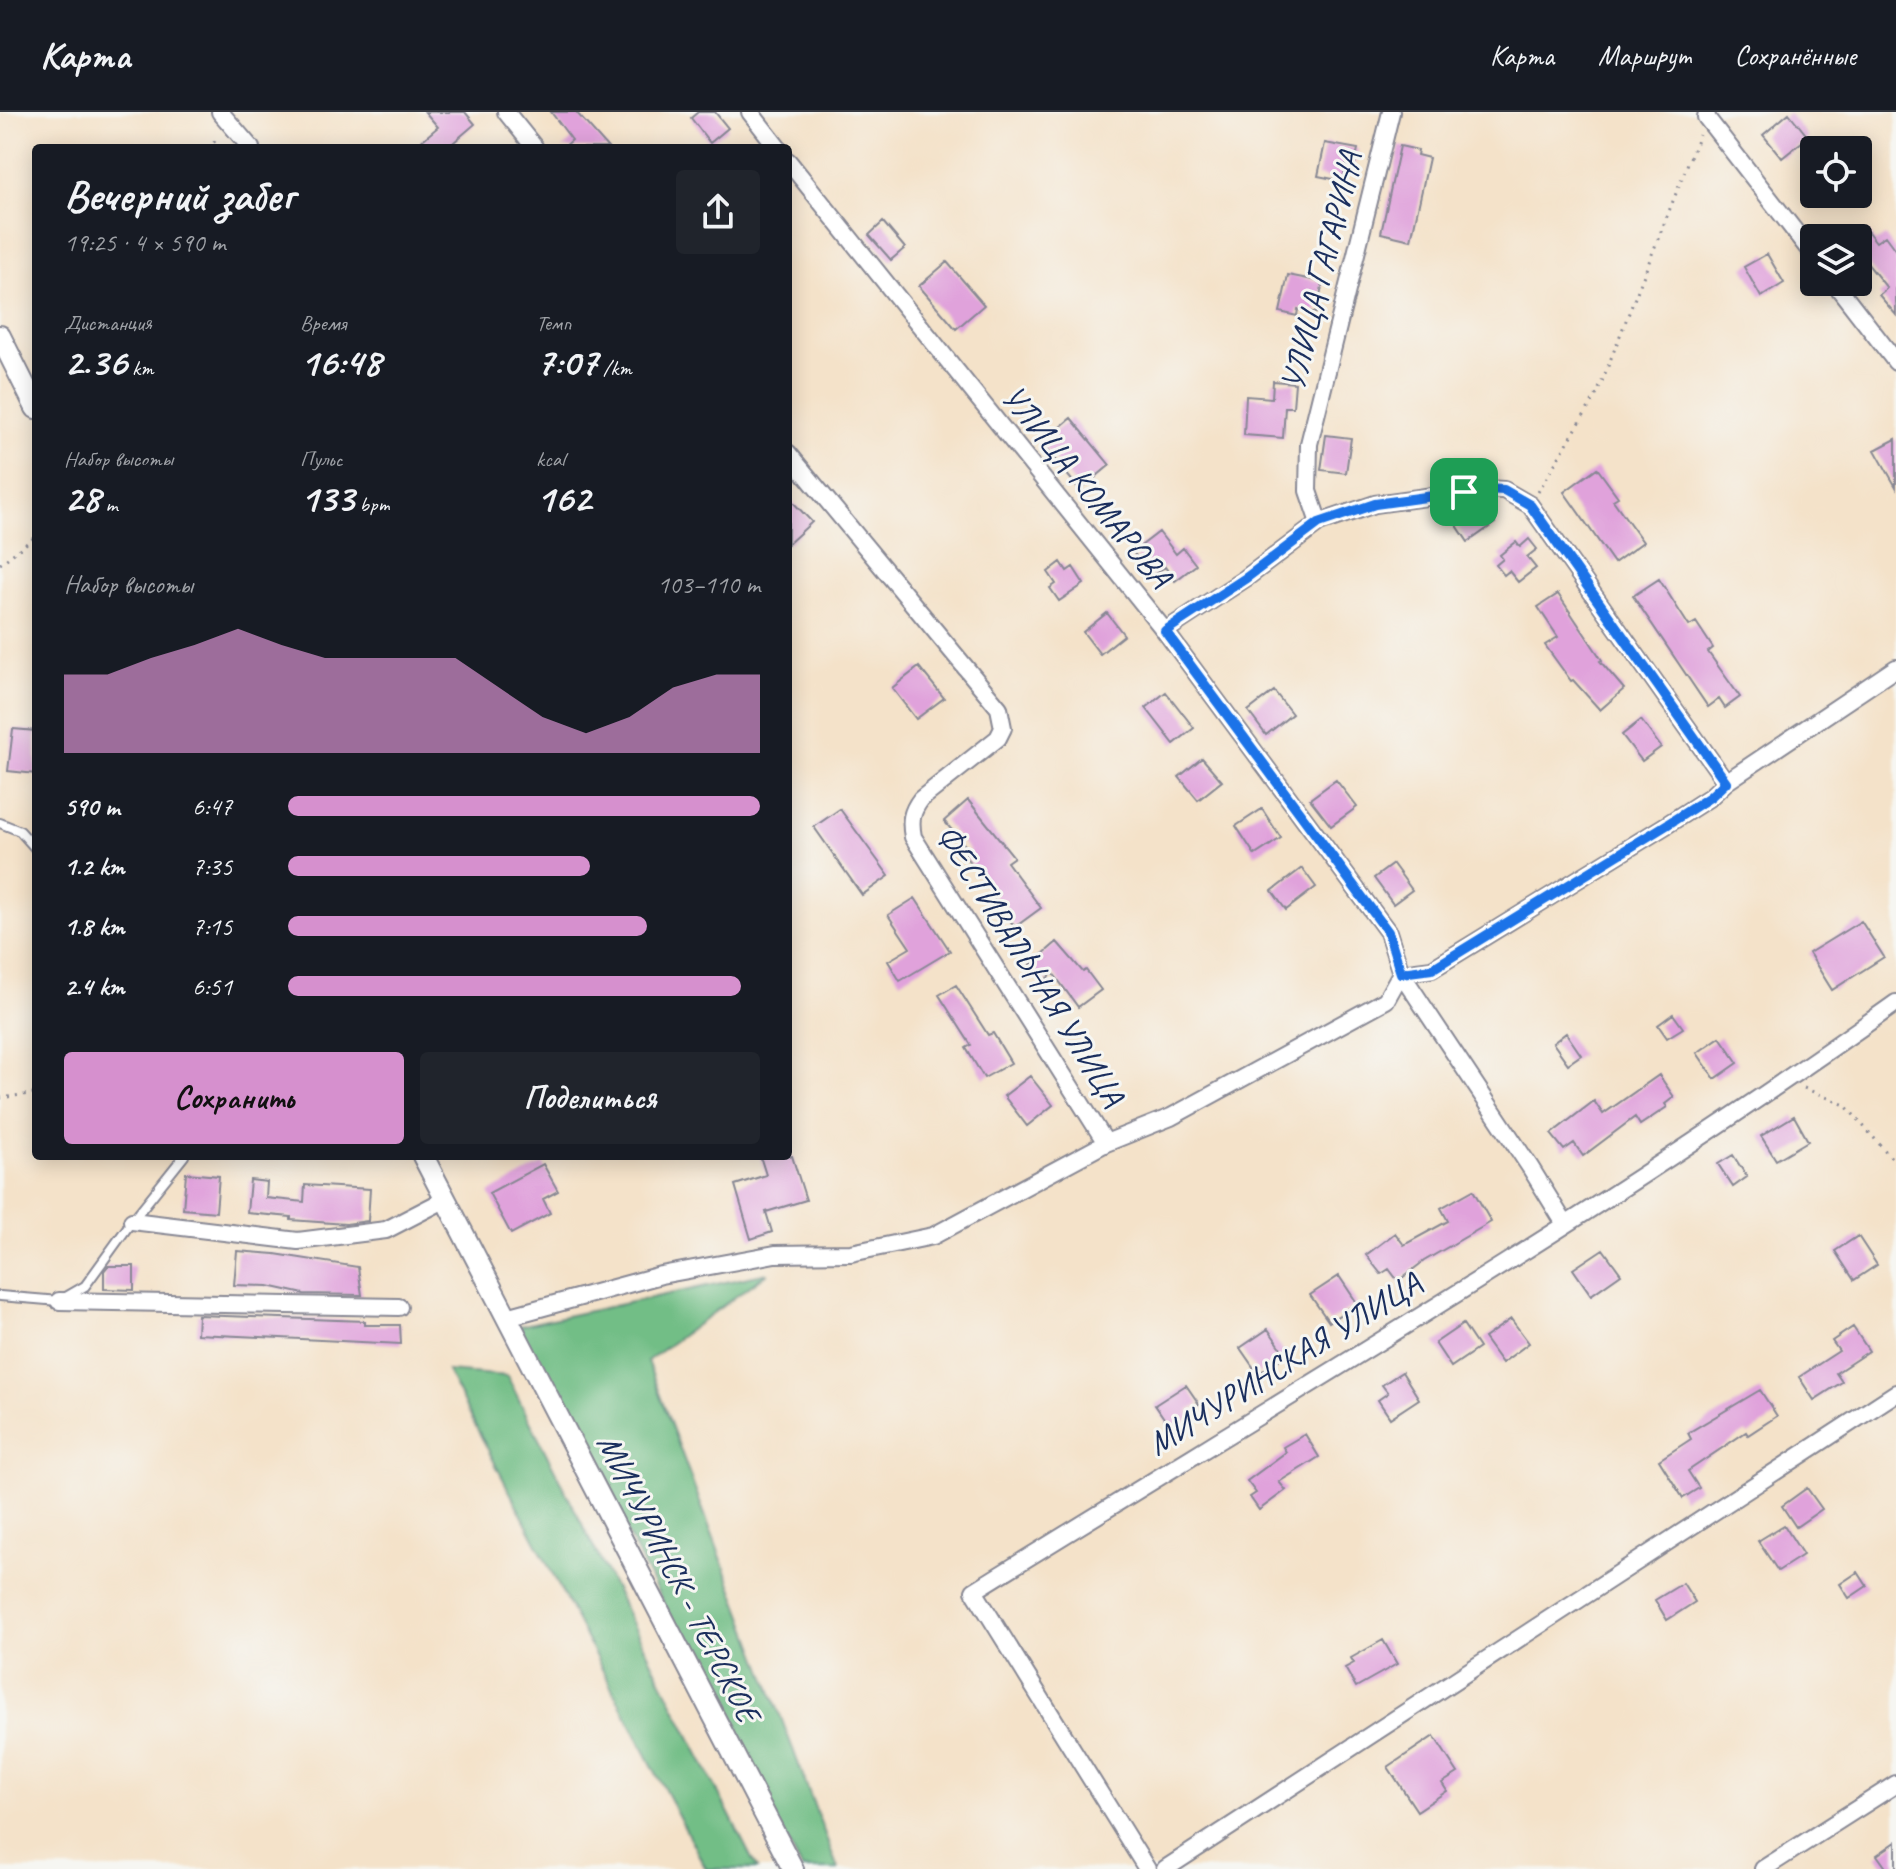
<!DOCTYPE html>
<html lang="ru">
<head>
<meta charset="utf-8">
<style>
  :root { --surface:#171b24; --page:#20242c; --text:#f1f3f6; --muted:#9ea1a6; --line:#363941; --accent:#d690ce }
  body { margin:0; font-family:Caveat,sans-serif; background:var(--page); color:var(--text); height:100vh; display:flex; flex-direction:column; font-size:30px; white-space:nowrap }
  * { box-sizing:border-box; margin:0 }
  p { font-size:26px; color:var(--muted) }
  .icon { flex:none; width:44px; height:44px; fill:none; stroke:currentColor; stroke-width:2; stroke-linecap:round; stroke-linejoin:round }
  .map { position:relative; flex:1; overflow:hidden }
  .sheet { position:absolute; left:32px; top:32px; width:760px; height:1016px; display:flex; flex-direction:column; background:var(--surface); border-radius:8px; box-shadow:0 4px 20px #0003 }
  .sheet>* { flex:none }
  .controls { position:absolute; left:1800px; top:24px; display:grid; gap:16px }
  .controls a { display:grid; place-items:center; width:72px; height:72px; border-radius:8px; background:var(--surface); box-shadow:0 4px 20px #0003; font-size:40px }
  .pin { position:absolute; display:grid; place-items:center; width:68px; height:68px; color:#fff; margin:-34px; border-radius:16px; box-shadow:0 4px 12px #0006 }
  .round { display:grid; place-items:center; flex:none; width:84px; height:84px; border-radius:8px; background:var(--page) }
  .summary { display:flex; align-items:center; justify-content:space-between; height:136px; padding:0 32px }
  h1 { font-size:44px; font-weight:700; line-height:60px }
  .metrics { display:grid; grid-template-columns:repeat(3,1fr); gap:12px; height:136px; padding:8px 32px }
  .metrics div { display:grid; align-content:center }
  .metrics b { font-size:40px; font-weight:700 }
  .metrics small { font-size:22px; font-weight:400 }
  .metrics p { font-size:22px }
  .chart { height:224px; padding:16px 32px }
  .chart p { display:flex; justify-content:space-between }
  .chart svg { width:100%; height:144px; margin-top:8px; fill:var(--accent); opacity:.7 }
  .primary-button { display:flex; gap:16px; margin-top:auto; padding:16px 32px }
  .primary-button a { flex:1; height:92px; border-radius:8px; background:var(--accent); color:#111; font-size:32px; font-weight:700; line-height:92px; text-align:center }
  .primary-button a+a { background:var(--page); color:var(--text) }
  ul { padding:0 32px; list-style:none; font-size:26px }
  li { display:grid; grid-template-columns:128px 96px 1fr; align-items:center; height:60px }
  li i { height:20px; border-radius:10px; background:var(--accent) }
  header { display:flex; align-items:center; gap:48px; box-sizing:border-box; height:112px; padding:0 40px; background:var(--surface); border-bottom:2px solid var(--line) }
  header strong { font-size:38px }
  nav { display:flex; gap:44px; margin-inline-start:auto; font-size:28px }
  .map>svg:first-child { display:block }
  .forest { fill:#72be86; stroke:#467672; stroke-width:2 }
  .building { fill:#e0a2db }
  .lines { fill:none; stroke-linecap:round; stroke-linejoin:round }
  .service-casing { stroke:#888894; stroke-width:12 }
  .minor-casing { stroke:#888894; stroke-width:20 }
  .tertiary-casing { stroke:#888894; stroke-width:24 }
  .path { stroke:#888894; stroke-width:3; stroke-dasharray:2 6; stroke-linecap:butt }
  .service { stroke:#fff; stroke-width:8 }
  .minor { stroke:#fff; stroke-width:16 }
  .tertiary { stroke:#fff; stroke-width:20 }
  .route-casing { stroke:#fff; stroke-width:16 }
  .route { stroke:#1a73e8; stroke-width:10 }
  .labels { text-anchor:middle; dominant-baseline:central; stroke-width:6; stroke-linejoin:round; paint-order:stroke }
  .street-label { font-size:34px; fill:#1b2f5e; stroke:#f6f6f2 }
</style>
</head>
<body>
<header>
<strong>Карта</strong>
<nav><a>Карта</a><a>Маршрут</a><a>Сохранённые</a></nav>
</header>
<div class="map">
<svg width="1896" height="1757" viewBox="0 0 1896 1757">
  <rect width="100%" height="100%" fill="#f6f6f2"/>
  <filter id="ink" filterUnits="userSpaceOnUse"><feTurbulence type="fractalNoise" baseFrequency=".0125" numOctaves="2"/><feDisplacementMap in="SourceGraphic" scale="16" xChannelSelector="R" yChannelSelector="G"/><feConvolveMatrix kernelMatrix="1 2 1 2 8 2 1 2 1" color-interpolation-filters="sRGB"/></filter>
  <filter id="wash" filterUnits="userSpaceOnUse"><feTurbulence type="fractalNoise" baseFrequency=".006" numOctaves="4" result="noise"/><feDisplacementMap in="SourceGraphic" scale="32" xChannelSelector="R" yChannelSelector="G"/><feGaussianBlur stdDeviation="1.8" result="paint"/><feColorMatrix in="noise" values="0 0 0 0 0 0 0 0 0 0 0 0 0 0 0 0 0 1.4 0 .05"/><feComposite in="paint" operator="in"/></filter>
  <g filter="url(#wash)">
    <rect width="100%" height="100%" fill="#f4e2c9"/>
    <path class="forest" d="M768 1161 647 1249 838 1757H802L519 1214Z
      M447 1259 507 1264 757 1757H706Z"/>
    <g id="blocks">
      <path class="building" d="M425 0H465L475 12 447 36H413L438 15Z
        M551 0H576L608 36H563L572 28Z
        M698 0H715L728 16 710 31 691 6Z
        M1789 1 1808 25 1782 46 1763 23Z
        M1325 31 1358 37 1354 55 1346 53 1343 69 1318 64Z
        M1400 34 1418 38 1417 43 1429 46 1411 128 1381 121Z
        M883 110 905 136 891 148 869 123Z
        M1868 120 1876 130 1885 124 1896 139V203L1879 183 1887 176 1858 140V128Z
        M1767 142 1784 171 1761 185 1744 155Z
        M947 150 984 193 956 217 919 174Z
        M1288 163 1323 170 1316 201 1298 197 1297 204 1280 200Z
        M1273 269 1295 271 1293 295H1285L1283 326 1244 323 1246 284 1272 286Z
        M1071 306 1110 353 1080 378 1041 331Z
        M1326 323 1351 326 1346 361 1321 358Z
        M1896 327V375L1875 338Z
        M1597 356 1618 385 1613 388 1643 430 1614 451 1564 380Z
        M788 385 812 410 788 432Z
        M1480 389 1495 411 1468 430 1450 403 1468 390Z
        M1159 420 1176 442 1183 436 1196 453 1175 469 1165 455 1152 464 1133 440Z
        M1529 427 1537 437 1527 445 1536 456 1518 470 1509 459 1504 463 1496 453 1503 447 1500 443 1516 430 1520 435Z
        M1061 450 1067 459 1073 455 1084 472 1059 489 1050 476 1056 472 1048 460Z
        M1659 467 1689 514 1696 510 1713 536 1708 540 1740 585 1725 596 1719 587 1708 595 1633 484Z
        M1558 482 1602 548 1600 549 1624 577 1600 598 1573 568 1571 569 1545 533 1558 525 1538 495Z
        M1107 501 1124 523 1100 542 1083 520Z
        M919 555 944 586 916 607 892 576Z
        M1274 579 1292 602 1266 623 1248 599Z
        M1166 580 1194 616 1174 632 1146 596Z
        M1641 608 1661 635 1642 649 1622 623Z
        M13 617 36 619V662L8 659Z
        M1202 646 1222 669 1198 688 1179 665Z
        M1336 668 1357 695 1331 714 1310 687Z
        M968 688 1014 745 1007 750 1041 796 1015 815 992 785 996 783 964 743 970 739 944 709Z
        M840 697 889 764 862 783 814 715Z
        M1262 697 1281 726 1255 743 1236 714Z
        M1393 752 1412 778 1393 792 1374 766Z
        M1302 756 1316 775 1286 798 1272 779Z
        M915 786 950 839 900 869 888 849 910 836 888 803Z
        M1861 809 1884 845 1832 878 1809 841Z
        M1057 830 1083 860 1086 858 1101 878 1078 895 1053 861 1043 870 1029 854Z
        M956 873 988 923 993 921 1011 951 984 966 966 936 971 933 939 883Z
        M1673 902 1683 916 1667 926 1658 913Z
        M1566 921 1581 943 1568 952 1553 931Z
        M1720 925 1738 951 1715 967 1697 941Z
        M1659 963 1674 985 1665 992 1667 995 1640 1013 1635 1005 1583 1044 1574 1031 1564 1038 1551 1022 1594 989 1603 1002Z
        M1030 964 1053 993 1027 1014 1004 984Z
        M1794 1004 1808 1029 1776 1048 1761 1024Z
        M1733 1043 1747 1065 1733 1075 1718 1052Z
        M760 1044H792L806 1088 766 1100 772 1120 751 1127 735 1073 766 1063Z
        M543 1052 558 1079 543 1087 550 1101 511 1122 489 1081Z
        M186 1061 219 1064 216 1100 183 1097Z
        M250 1068 267 1070 266 1086 304 1090 305 1073 370 1077 368 1109 346 1112 291 1108V1105L247 1101Z
        M1473 1078 1491 1110 1424 1149 1398 1169 1389 1157 1381 1162 1366 1143 1395 1121 1404 1133 1448 1109 1441 1096Z
        M1858 1124 1877 1153 1854 1168 1835 1139Z
        M1603 1137 1621 1162 1591 1183 1573 1157Z
        M237 1139 275 1142 358 1155 362 1183 304 1182 268 1174 234 1173Z
        M108 1154H134V1178L104 1177V1159Z
        M1339 1164 1357 1191 1329 1210 1310 1183Z
        M198 1203 365 1209V1213H400L401 1232 197 1222Z
        M1511 1207 1529 1231 1502 1251 1484 1226Z
        M1463 1212 1479 1236 1451 1255 1435 1231Z
        M1853 1215 1869 1239 1836 1261 1842 1270 1814 1288 1799 1265 1839 1239 1832 1229Z
        M1268 1217 1286 1243 1258 1262 1240 1236Z
        M1402 1260 1419 1287 1390 1306 1378 1288 1388 1281 1382 1273Z
        M1186 1273 1199 1292 1188 1299 1192 1305 1172 1318 1155 1293Z
        M1760 1278 1777 1304 1748 1323 1746 1320 1688 1359 1699 1376 1683 1386 1659 1348 1691 1327 1688 1321Z
        M1305 1322 1319 1345 1279 1370 1286 1378 1259 1398 1250 1385 1256 1381 1247 1369 1286 1340 1283 1335Z
        M1807 1376 1822 1397 1796 1415 1782 1394Z
        M1784 1413 1803 1443 1778 1459 1758 1429Z
        M1858 1460 1867 1474 1849 1486 1840 1472Z
        M1683 1471 1695 1490 1667 1508 1655 1488Z
        M1383 1528 1397 1552 1356 1575 1345 1556 1354 1551 1351 1546Z
        M1434 1624 1458 1661 1442 1671 1447 1679 1417 1699 1388 1655Z
        M1896 1730V1757H1887L1877 1743Z"/>
    </g>
  </g>
  <g filter="url(#ink)">
    <use href="#blocks" fill-opacity="0" stroke="#888894" stroke-width="2"/>
    <g class="lines">
      <g class="service-casing">
        <path id="service" d="M0 711 20 719 36 737
          M0 1184 59 1189 85 1174 132 1109 184 1044"/>
      </g>
      <g class="minor-casing">
        <path id="minor" d="M220 0 251 36
          M506 0 535 36
          M750 0 778 36
          M1707 0 1706 5 1814 144
          M1834 170 1896 250
          M788 341 999 596 1003 616 998 626 921 687C911 700 910 709 913 725L1106 1031
          M1319 411 1308 379 1309 332 1391 0
          M1165 519 1246 466 1319 411 1375 392 1484 377 1504 378 1530 393 1726 670
          M132 1109 298 1129 386 1118 446 1087
          M1565 1112 1530 1055 1401 861 1432 857 1668 712 1710 685 1726 670 1896 556
          M59 1189 399 1195
          M507 1205 661 1163 775 1142 851 1141 933 1124 1106 1031 1171 1005 1386 888 1401 861 1388 820 1165 519 788 49
          M1147 1757 974 1479C1283 1287 1600 1102 1896 891
          M1165 1757 1896 1281
          M1763 1757 1896 1672"/>
      </g>
      <g class="tertiary-casing">
        <path id="tertiary" d="M0 224 36 296
          M423 1044 793 1757"/>
      </g>
      <path class="path" d="M208 36 216 28V24
        M1538 380 1597 282 1699 23
        M0 452 36 424
        M1804 976 1845 993 1896 1051
        M0 986 36 981"/>
      <use href="#service" class="service"/>
      <use href="#minor" class="minor"/>
      <use href="#tertiary" class="tertiary"/>
    </g>
  </g>
  <g class="lines" filter="url(#ink)">
    <g class="route-casing">
      <path id="route" d="M1484 377 1504 378 1530 393 1726 670 1710 685 1668 712 1432 857 1401 861 1388 820 1165 519 1246 466 1319 411 1375 392Z"/>
    </g>
    <use href="#route" class="route"/>
  </g>
  <g class="labels">
    <g class="street-label">
      <text transform="translate(1321 159) rotate(-76)">УЛИЦА ГАГАРИНА</text>
      <text transform="translate(1087 374) rotate(51)">УЛИЦА КОМАРОВА</text>
      <text transform="translate(1031 853) rotate(58)">ФЕСТИВАЛЬНАЯ УЛИЦА</text>
      <text transform="translate(1284 1251) rotate(-32)">МИЧУРИНСКАЯ УЛИЦА</text>
      <text transform="translate(679 1466) rotate(63)">МИЧУРИНСК - ТЕРСКОЕ</text>
    </g>
  </g>
</svg>
<div class="controls">
<a><svg class="icon" aria-label="locate" viewBox="0 0 24 24"><circle cx="12" cy="12" r="6"/><path d="M12 2v4M12 18v4M2 12h4M18 12h4"/></svg></a>
<a><svg class="icon" aria-label="layers" viewBox="0 0 24 24"><path d="M12 4l9 5-9 5-9-5zM3 14l9 5 9-5"/></svg></a>
</div>
<div class="pin" style="left:1464px;top:380px;background:#1e9e55"><svg class="icon" aria-label="arrive" viewBox="0 0 24 24"><path d="M6 21V4h12l-3 4 3 4H6"/></svg></div>
<section class="sheet">
<div class="summary"><div><h1>Вечерний забег</h1><p>19:25 · 4 × 590 m</p></div><a class="round"><svg class="icon" aria-label="share" viewBox="0 0 24 24"><path d="M12 15V3M7 8l5-5 5 5M5 13v7h14v-7"/></svg></a></div>
<div class="metrics">
<div><p>Дистанция</p><b>2.36<small> km</small></b></div>
<div><p>Время</p><b>16:48</b></div>
<div><p>Темп</p><b>7:07<small> /km</small></b></div>
</div>
<div class="metrics">
<div><p>Набор высоты</p><b>28<small> m</small></b></div>
<div><p>Пульс</p><b>133<small> bpm</small></b></div>
<div><p>kcal</p><b>162</b></div>
</div>
<div class="chart"><p><span>Набор высоты</span>103–110 m</p>
<svg viewBox="0 0 160 44" preserveAspectRatio="none"><path d="M0 44V20L10 20L20 15L30 11L40 6L50 11L60 15L70 15L80 15L90 15L100 24L110 33L120 38L130 33L140 24L150 20L160 20V44z"/></svg>
</div>
<ul>
<li><b>590 m</b>6:47<i style="width:100%"></i></li>
<li><b>1.2 km</b>7:35<i style="width:64%"></i></li>
<li><b>1.8 km</b>7:15<i style="width:76%"></i></li>
<li><b>2.4 km</b>6:51<i style="width:96%"></i></li>
</ul>
<div class="primary-button"><a>Сохранить</a><a>Поделиться</a></div>
</section>
</div>
</body>
</html>
